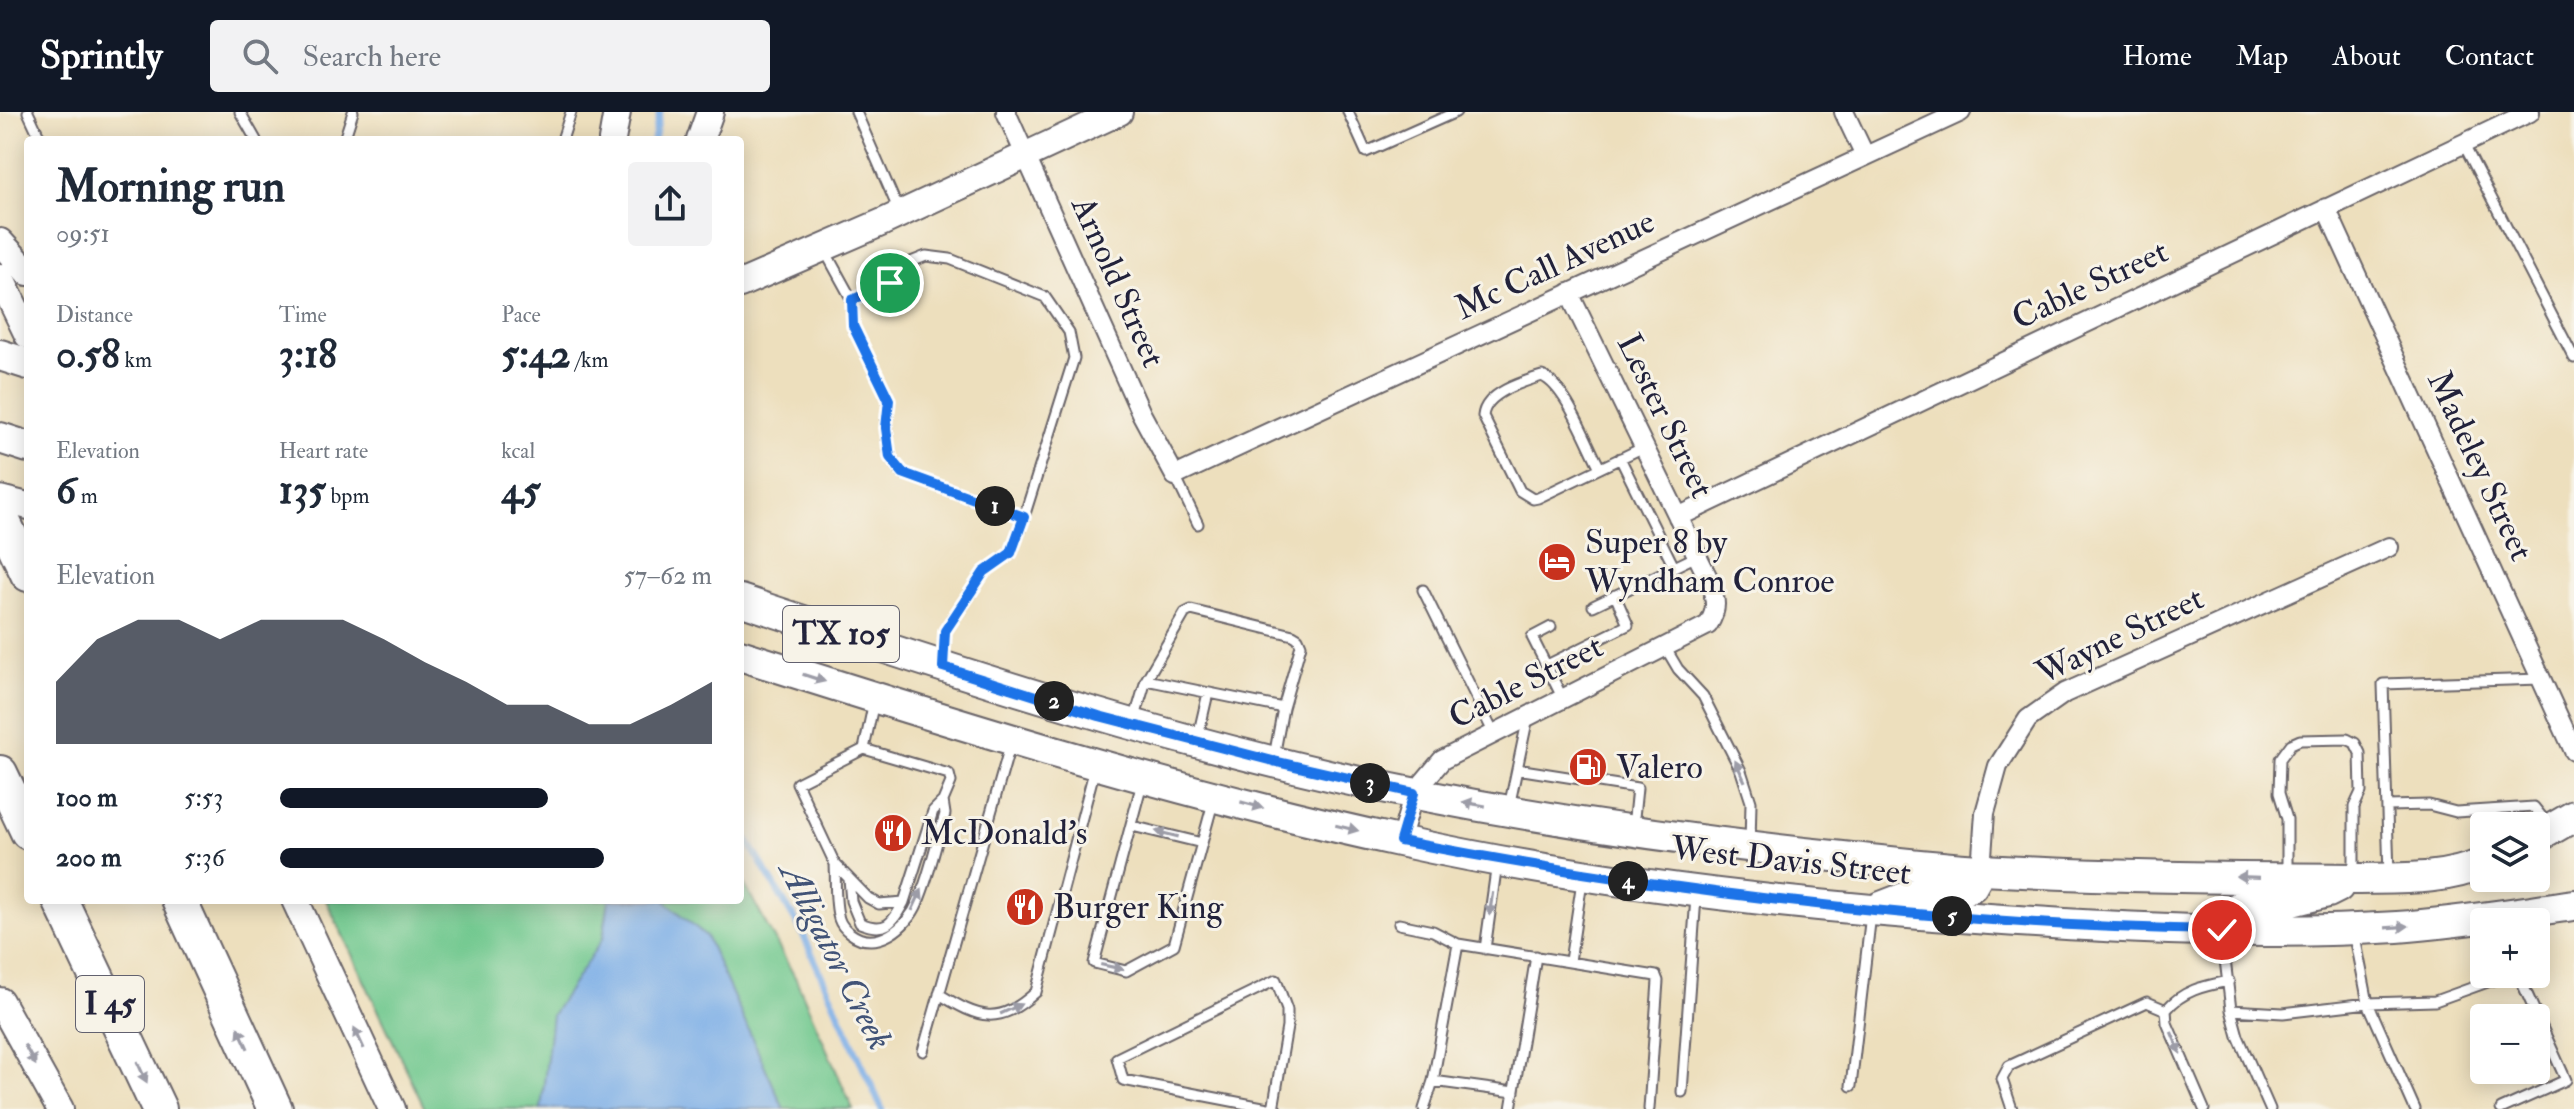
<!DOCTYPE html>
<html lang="en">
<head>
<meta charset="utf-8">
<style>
  :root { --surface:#fff; --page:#f2f2f3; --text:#1f2937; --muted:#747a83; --accent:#111827 }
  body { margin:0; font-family:"IM FELL Double Pica",serif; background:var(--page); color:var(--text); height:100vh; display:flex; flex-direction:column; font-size:30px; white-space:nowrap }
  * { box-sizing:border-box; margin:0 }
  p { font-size:26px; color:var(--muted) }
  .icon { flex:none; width:44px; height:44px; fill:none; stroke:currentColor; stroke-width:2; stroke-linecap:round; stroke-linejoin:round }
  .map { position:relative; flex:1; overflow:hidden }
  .panel { position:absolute; left:24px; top:24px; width:720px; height:768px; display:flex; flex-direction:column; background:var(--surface); border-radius:8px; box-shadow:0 4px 20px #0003 }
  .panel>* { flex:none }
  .buttons { position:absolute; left:2470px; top:700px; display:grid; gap:16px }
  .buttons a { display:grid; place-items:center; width:80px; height:80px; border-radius:8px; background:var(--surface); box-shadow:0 4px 20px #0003; font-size:40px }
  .pin { position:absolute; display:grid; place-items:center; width:68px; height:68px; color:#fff; margin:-34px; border:4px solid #fff; border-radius:50%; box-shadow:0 2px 8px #0007 }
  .km { position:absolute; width:40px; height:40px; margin:-20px; border-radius:50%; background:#222; color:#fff; font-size:22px; line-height:40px; text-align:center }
  .round { display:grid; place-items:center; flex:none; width:84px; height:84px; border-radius:8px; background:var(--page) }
  .headline { display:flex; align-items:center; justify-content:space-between; height:136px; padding:0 32px }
  h1 { font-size:44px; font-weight:700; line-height:60px }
  .metrics { display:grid; grid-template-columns:repeat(3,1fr); gap:12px; height:136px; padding:8px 32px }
  .metrics div { display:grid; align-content:center }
  .metrics b { font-size:40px; font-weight:700 }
  .metrics small { font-size:22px; font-weight:400 }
  .metrics p { font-size:22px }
  .chart { height:224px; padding:16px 32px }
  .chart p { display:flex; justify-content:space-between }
  .chart svg { width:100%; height:144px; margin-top:8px; fill:var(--accent); opacity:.7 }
  ul { padding:0 32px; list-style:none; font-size:26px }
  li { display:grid; grid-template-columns:128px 96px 1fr; align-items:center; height:60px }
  li i { height:20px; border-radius:10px; background:var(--accent) }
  header { display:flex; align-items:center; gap:48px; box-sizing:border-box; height:112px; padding:0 40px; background:var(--accent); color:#fff }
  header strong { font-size:38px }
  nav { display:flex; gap:44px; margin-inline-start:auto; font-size:28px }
  .search { width:560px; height:72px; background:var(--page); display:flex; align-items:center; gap:20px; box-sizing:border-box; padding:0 28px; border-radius:8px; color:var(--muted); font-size:30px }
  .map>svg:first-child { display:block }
  .green { fill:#70c88e; stroke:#497564; stroke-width:2 }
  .water { fill:#7aade7; stroke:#4e6891; stroke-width:2 }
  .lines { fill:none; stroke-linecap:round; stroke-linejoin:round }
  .stream { stroke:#7aade7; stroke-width:7 }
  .lane-casing { stroke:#696468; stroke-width:13 }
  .street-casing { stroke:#696468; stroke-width:22 }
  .secondary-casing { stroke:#696468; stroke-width:30 }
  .primary-casing { stroke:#696468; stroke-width:34 }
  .highway-casing { stroke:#696468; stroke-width:38 }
  .lane { stroke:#fff; stroke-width:9 }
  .street { stroke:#fff; stroke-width:18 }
  .secondary { stroke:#fff; stroke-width:26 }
  .primary { stroke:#fff; stroke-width:30 }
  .highway { stroke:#fff; stroke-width:34 }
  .oneway { fill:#9c9ca7 }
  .route-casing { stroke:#fff; stroke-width:16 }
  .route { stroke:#1a73e8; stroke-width:10 }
  .labels { text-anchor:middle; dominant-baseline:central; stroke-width:6; stroke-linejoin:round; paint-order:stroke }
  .shield { fill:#f7f3e8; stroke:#62616f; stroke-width:2 }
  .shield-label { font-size:32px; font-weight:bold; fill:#22223b }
  .street-label { font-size:34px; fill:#22223b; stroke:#f7f3e8 }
  .poi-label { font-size:34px; fill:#22223b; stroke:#f7f3e8; text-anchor:start }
  .water-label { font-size:36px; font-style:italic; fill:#415377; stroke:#f7f3e8 }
</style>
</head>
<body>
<header>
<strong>Sprintly</strong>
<div class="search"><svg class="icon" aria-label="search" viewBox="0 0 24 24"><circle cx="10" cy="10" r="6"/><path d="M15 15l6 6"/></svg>Search here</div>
<nav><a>Home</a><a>Map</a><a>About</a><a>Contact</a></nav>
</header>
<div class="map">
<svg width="2574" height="997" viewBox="0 0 2574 997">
  <rect width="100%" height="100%" fill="#f7f3e8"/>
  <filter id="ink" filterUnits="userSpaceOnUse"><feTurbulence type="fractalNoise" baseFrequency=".0125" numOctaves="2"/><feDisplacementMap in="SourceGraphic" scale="16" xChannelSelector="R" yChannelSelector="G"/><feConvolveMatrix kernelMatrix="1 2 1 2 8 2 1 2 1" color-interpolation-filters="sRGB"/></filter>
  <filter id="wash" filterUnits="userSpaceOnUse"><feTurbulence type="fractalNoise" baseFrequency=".006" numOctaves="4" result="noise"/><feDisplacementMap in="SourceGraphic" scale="32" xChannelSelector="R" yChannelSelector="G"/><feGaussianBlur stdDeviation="1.8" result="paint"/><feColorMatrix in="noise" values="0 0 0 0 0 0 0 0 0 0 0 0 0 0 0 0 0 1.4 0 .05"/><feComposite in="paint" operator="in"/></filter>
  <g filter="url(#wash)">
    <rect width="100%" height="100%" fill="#eddfbd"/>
    <path class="green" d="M740 764 796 867 853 997H425L326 788H740Z"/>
    <path class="water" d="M609 788H664L706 824 784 997H541L552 903 603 826Z"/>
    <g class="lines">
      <path class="stream" d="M654 28 660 0
        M740 716 801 818 882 997"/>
    </g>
  </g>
  <g filter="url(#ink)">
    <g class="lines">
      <g class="lane-casing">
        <path id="lane" d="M28 0 41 28
          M240 0 256 28
          M856 0 899 99
          M1348 0 1366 40 1456 0
          M344 28 353 0
          M562 28 571 0
          M2463 31 2574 246
          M825 139 852 188 853 214 889 288 886 316 890 345 903 361 1024 405 1011 441 984 460 945 519 943 550
          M852 188 890 171 911 150 926 144 950 147 1045 185 1069 220 1074 246 1024 405
          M1620 346 1674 455
          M1600 356C1587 332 1566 274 1542 264 1522 270 1485 281 1483 304L1520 379 1533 387 1538 386 1644 335
          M1175 364 1198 412
          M1423 478 1494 622
          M1593 494 1697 444
          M1551 515 1532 525 1563 587
          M1665 535 1678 557 1703 584 1741 659 1751 690 1750 732
          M1547 553 1628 513 1615 483
          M1146 568 1283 596
          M874 589 864 637 797 671 835 752 868 786 879 792 904 790 933 699 943 689
          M1134 609 1146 568 1185 501 1191 498 1293 523 1298 526 1301 533 1283 596 1274 645
          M1198 624 1208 581
          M1517 657 1637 676 1633 715
          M1142 671 1094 851 1126 859 1174 833 1214 687
          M2387 694 2429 693 2456 700 2534 695 2550 715
          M1509 695 1528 605
          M1132 714 1202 731
          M835 752C836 769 834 790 839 807 841 813 846 818 850 821 876 841 908 815 918 790 930 762 936 731 945 702L943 689 951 670 949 662 864 637
          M2287 762V707L2279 681 2280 647 2291 632 2300 628 2347 627 2355 631 2360 641 2361 680 2354 695V764
          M2389 763 2383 572 2541 567
          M849 767 851 789 860 811C886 821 892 812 904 790
          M1399 812 1433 819 1458 832 1656 864 1658 869 1649 997
          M2354 820 2368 891 2415 997
          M2222 822 2231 898 2283 901 2368 891 2435 889 2510 862
          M1485 837 1497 751
          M1570 849 1582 769
          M939 882C980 907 998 914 1036 880L1095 656
          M2231 898 2238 924 2270 997
          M923 939 1010 634
          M1433 969 1514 980
          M1851 974 1871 802
          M1682 980 1696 785
          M1273 997 1287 915V898L1276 868 1117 946 1123 968 1273 997H1276
          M1424 997 1433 969 1458 832
          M1511 997 1536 844
          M2012 997 2002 967 2009 954 2147 890 2166 898
          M2204 997 2167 911 2166 898C2183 878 2204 874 2229 869
          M2501 997 2566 968 2518 862"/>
      </g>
      <g class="street-casing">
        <path id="street" d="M1006 0 1141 301 1175 364 1961 0
          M1844 0 1865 44
          M2326 96 2574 639
          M1678 405 2530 0
          M1400 729 1414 681 1442 648 1708 513C1718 497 1716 488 1710 470L1569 181
          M1981 758 1985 701 1998 654 2028 607 2065 581 2389 435"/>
      </g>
      <g class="secondary-casing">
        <path id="secondary" d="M612 28 617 0
          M700 28 710 0
          M0 130 28 160
          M0 165 28 223
          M740 172 883 110 1119 0
          M0 387 28 394
          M295 788 392 997
          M0 889 60 997"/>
      </g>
      <g class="primary-casing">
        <path id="primary" d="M0 243 28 252
          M0 326 28 335
          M740 488C962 562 1186 636 1416 682 1554 709 1693 729 1833 744 1883 749 1932 755 1982 758 2105 765 2230 766 2354 767 2397 766 2444 769 2484 751
          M740 543C957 612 1176 681 1399 729 1588 770 1782 793 1975 806 2116 816 2256 824 2397 815 2456 811 2515 801 2574 793
          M2536 726 2574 704
          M1881 795 1925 778 1956 780 1972 774 1981 758
          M2222 818 2228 804 2239 795 2292 789 2328 780 2338 775"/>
      </g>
      <g class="highway-casing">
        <path id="highway" d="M0 403 28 462
          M0 661 28 720
          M60 788 159 997
          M179 788 275 997"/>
      </g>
      <use href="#lane" class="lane"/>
      <use href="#street" class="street"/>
      <use href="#secondary" class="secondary"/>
      <use href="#primary" class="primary"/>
      <use href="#highway" class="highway"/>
    </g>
    <defs><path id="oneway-solid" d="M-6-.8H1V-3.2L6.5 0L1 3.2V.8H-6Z" transform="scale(2)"/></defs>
    <g class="oneway">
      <use href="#oneway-solid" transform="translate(814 566) rotate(18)"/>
      <use href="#oneway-solid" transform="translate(1740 659) rotate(-115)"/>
      <use href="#oneway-solid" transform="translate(1474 692) rotate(-170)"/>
      <use href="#oneway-solid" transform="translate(1252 693) rotate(15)"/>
      <use href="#oneway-solid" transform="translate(1347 716) rotate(13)"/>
      <use href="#oneway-solid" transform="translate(1167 722) rotate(-166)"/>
      <use href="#oneway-solid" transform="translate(2248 765) rotate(-178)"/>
      <use href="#oneway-solid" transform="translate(917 788) rotate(-65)"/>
      <use href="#oneway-solid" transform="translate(1491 792) rotate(98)"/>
      <use href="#oneway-solid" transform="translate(2397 815) rotate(-4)"/>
      <use href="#oneway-solid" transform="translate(1112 855) rotate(12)"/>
      <use href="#oneway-solid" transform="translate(1011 897) rotate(-25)"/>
      <use href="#oneway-solid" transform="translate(243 926) rotate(-115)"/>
      <use href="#oneway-solid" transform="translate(359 926) rotate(-115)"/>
      <use href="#oneway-solid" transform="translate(2176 931) rotate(67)"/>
      <use href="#oneway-solid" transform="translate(30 943) rotate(61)"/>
      <use href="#oneway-solid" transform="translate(142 960) rotate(65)"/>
    </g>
  </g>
  <g class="lines" filter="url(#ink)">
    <g class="route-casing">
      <path id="route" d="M890 171 852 188 853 214 889 288 886 316 890 345 903 361 1024 405 1011 441 984 460 945 519 943 555 1099 604 1273 649 1414 681 1400 729C1671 781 1946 814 2222 818"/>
    </g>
    <use href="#route" class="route"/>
  </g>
  <defs>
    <g id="hotel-disc" transform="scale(2)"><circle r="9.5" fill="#c8321e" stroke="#f7f3e8"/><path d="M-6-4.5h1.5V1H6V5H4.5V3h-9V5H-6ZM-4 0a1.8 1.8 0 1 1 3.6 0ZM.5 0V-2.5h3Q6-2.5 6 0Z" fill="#fff"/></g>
    <g id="fuel-disc" transform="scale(2)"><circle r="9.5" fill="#c8321e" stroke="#f7f3e8"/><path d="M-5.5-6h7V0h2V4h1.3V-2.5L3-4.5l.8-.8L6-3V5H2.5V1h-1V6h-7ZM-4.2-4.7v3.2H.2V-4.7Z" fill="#fff"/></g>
    <g id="restaurant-disc" transform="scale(2)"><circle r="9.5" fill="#c8321e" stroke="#f7f3e8"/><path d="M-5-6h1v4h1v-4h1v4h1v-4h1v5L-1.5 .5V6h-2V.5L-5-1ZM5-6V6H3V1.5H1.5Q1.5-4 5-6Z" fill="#fff"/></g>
  </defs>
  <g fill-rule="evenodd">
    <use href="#hotel-disc" x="1557" y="450"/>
    <use href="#fuel-disc" x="1588" y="655"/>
    <use href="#restaurant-disc" x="893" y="721"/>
    <use href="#restaurant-disc" x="1025" y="795"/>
  </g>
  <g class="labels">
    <g class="shield">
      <rect x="783" y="494" width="116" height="56" rx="6"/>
      <rect x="76" y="864" width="68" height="56" rx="6"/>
    </g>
    <g class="shield-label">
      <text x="841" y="522">TX 105</text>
      <text x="110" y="892">I 45</text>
    </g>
    <g class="street-label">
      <text transform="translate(1555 153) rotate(-25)">Mc Call Avenue</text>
      <text transform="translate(1118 170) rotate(66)">Arnold Street</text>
      <text transform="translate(2090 173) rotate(-25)">Cable Street</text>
      <text transform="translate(1665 304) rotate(64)">Lester Street</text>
      <text transform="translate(2480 354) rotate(65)">Madeley Street</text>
      <text transform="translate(2120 524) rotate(-26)">Wayne Street</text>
      <text transform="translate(1526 570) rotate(-27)">Cable Street</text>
      <text transform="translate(1791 749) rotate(6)">West Davis Street</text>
    </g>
    <g class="poi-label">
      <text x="1585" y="430">Super 8 by<tspan x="1585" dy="39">Wyndham Conroe</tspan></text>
      <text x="1616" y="655">Valero</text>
      <text x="921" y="721">McDonald's</text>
      <text x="1053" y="795">Burger King</text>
    </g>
    <g class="water-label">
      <text transform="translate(836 844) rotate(63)">Alligator Creek</text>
    </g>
  </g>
</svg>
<div class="buttons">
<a><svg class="icon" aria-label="layers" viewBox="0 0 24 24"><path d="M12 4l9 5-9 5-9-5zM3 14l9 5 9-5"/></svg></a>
<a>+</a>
<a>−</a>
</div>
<div class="pin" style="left:890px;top:171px;background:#1e9e55"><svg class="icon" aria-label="arrive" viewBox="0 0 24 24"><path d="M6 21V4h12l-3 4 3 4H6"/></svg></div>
<div class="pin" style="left:2222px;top:818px;background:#d93025"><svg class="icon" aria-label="check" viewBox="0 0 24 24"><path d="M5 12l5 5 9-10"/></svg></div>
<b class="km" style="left:995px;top:394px">1</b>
<b class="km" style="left:1054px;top:589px">2</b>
<b class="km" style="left:1370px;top:671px">3</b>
<b class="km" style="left:1628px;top:769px">4</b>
<b class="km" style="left:1952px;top:804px">5</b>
<section class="panel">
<div class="headline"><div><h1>Morning run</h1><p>09:51</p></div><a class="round"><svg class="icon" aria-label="share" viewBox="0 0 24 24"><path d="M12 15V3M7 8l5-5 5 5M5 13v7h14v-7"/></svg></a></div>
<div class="metrics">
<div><p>Distance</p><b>0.58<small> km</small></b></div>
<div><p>Time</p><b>3:18</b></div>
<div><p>Pace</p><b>5:42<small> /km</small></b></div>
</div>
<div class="metrics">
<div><p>Elevation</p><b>6<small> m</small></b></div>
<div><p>Heart rate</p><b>135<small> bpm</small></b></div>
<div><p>kcal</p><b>45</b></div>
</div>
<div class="chart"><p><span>Elevation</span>57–62 m</p>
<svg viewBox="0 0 160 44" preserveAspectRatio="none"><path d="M0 44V25L10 12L20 6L30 6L40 12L50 6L60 6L70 6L80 12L90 19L100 25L110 32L120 32L130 38L140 38L150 32L160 25V44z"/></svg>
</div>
<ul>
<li><b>100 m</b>5:53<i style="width:62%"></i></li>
<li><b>200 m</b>5:36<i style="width:75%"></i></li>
</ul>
</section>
</div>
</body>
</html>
